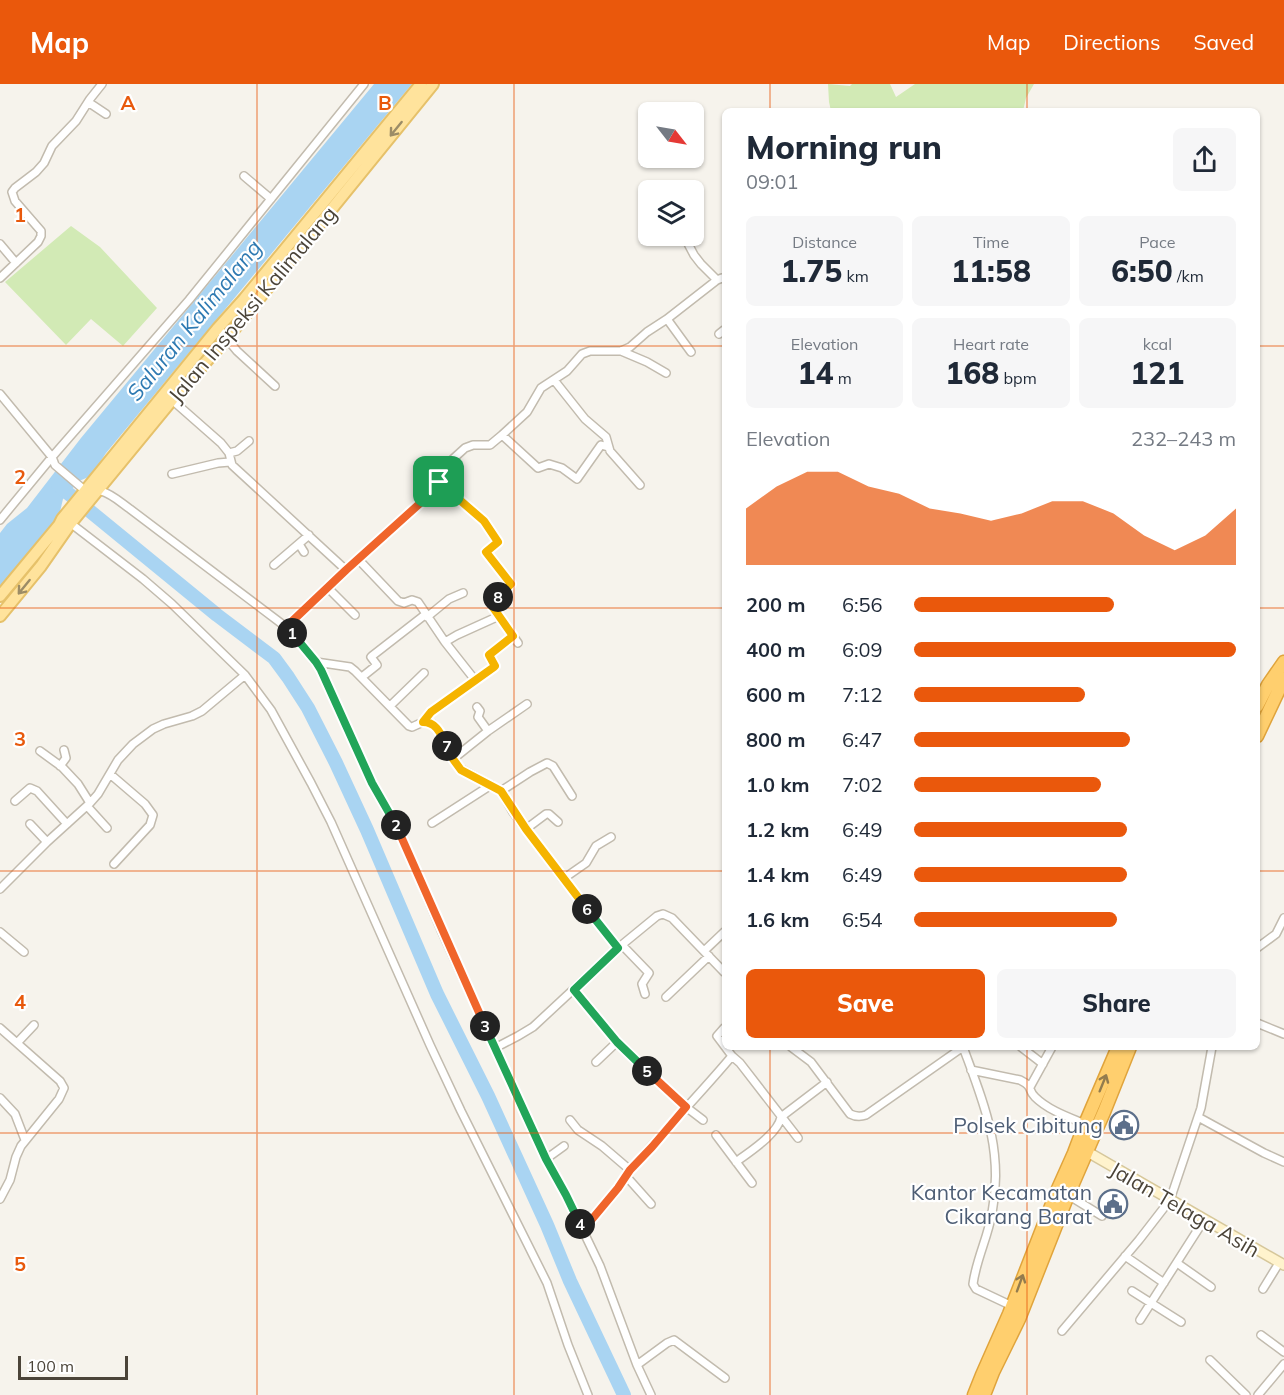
<!DOCTYPE html>
<html lang="en">
<head>
<meta charset="utf-8">
<style>
  :root { --surface:#fff; --page:#f6f6f7; --text:#1f2937; --muted:#747a83; --accent:#ea580c }
  body { margin:0; font-family:Mulish,sans-serif; background:var(--page); color:var(--text); height:100vh; display:flex; flex-direction:column; font-size:22px; white-space:nowrap }
  * { box-sizing:border-box; margin:0 }
  p { font-size:20px; color:var(--muted) }
  .icon { flex:none; width:33px; height:33px; fill:none; stroke:currentColor; stroke-width:2; stroke-linecap:round; stroke-linejoin:round }
  .map { position:relative; flex:1; overflow:hidden }
  .sheet { position:absolute; left:722px; top:24px; width:538px; height:942px; display:flex; flex-direction:column; background:var(--surface); border-radius:9px; box-shadow:0 2px 4px #0004 }
  .sheet>* { flex:none }
  .needle { width:39px; rotate:121deg }
  .tools { position:absolute; left:638px; top:18px; display:grid; gap:12px }
  .tools a { display:grid; place-items:center; width:66px; height:66px; border-radius:9px; background:var(--surface); box-shadow:0 2px 4px #0004; font-size:30px }
  .scale { position:absolute; left:18px; bottom:15px; width:110px; box-sizing:border-box; padding-left:6px; border:3px solid #4b4439; border-top:0; font-size:16px; line-height:21px; white-space:nowrap; color:#4b4439; -webkit-text-stroke:4px #fff; paint-order:stroke }
  .pin { position:absolute; display:grid; place-items:center; width:51px; height:51px; color:#fff; margin:-26px; border-radius:12px; box-shadow:0 3px 9px #0006 }
  .km { position:absolute; width:30px; height:30px; margin:-15px; border-radius:50%; background:#222; color:#fff; font-size:16px; line-height:30px; text-align:center }
  .round { display:grid; place-items:center; flex:none; width:63px; height:63px; border-radius:9px; background:var(--page) }
  .summary { display:flex; align-items:center; justify-content:space-between; height:102px; padding:0 24px }
  h1 { font-size:33px; font-weight:800; line-height:45px }
  .stats { display:grid; grid-template-columns:repeat(3,1fr); gap:9px; height:102px; padding:6px 24px }
  .stats div { display:grid; align-content:center; border-radius:9px; background:var(--page); text-align:center }
  .stats b { font-size:30px; font-weight:800 }
  .stats small { font-size:16px; font-weight:400 }
  .stats p { font-size:16px }
  .chart { height:168px; padding:12px 24px }
  .chart p { display:flex; justify-content:space-between }
  .chart svg { width:100%; height:108px; margin-top:6px; fill:var(--accent); opacity:.7 }
  .cta { display:flex; gap:12px; margin-top:auto; padding:12px 24px }
  .cta a { flex:1; height:69px; border-radius:9px; background:var(--accent); color:#fff; font-size:24px; font-weight:800; line-height:69px; text-align:center }
  .cta a+a { background:var(--page); color:var(--text) }
  ul { padding:0 24px; list-style:none; font-size:20px }
  li { display:grid; grid-template-columns:96px 72px 1fr; align-items:center; height:45px }
  li i { height:15px; border-radius:8px; background:var(--accent) }
  header { display:flex; align-items:center; gap:36px; box-sizing:border-box; height:84px; padding:0 30px; background:var(--accent); color:#fff }
  header strong { font-size:28px }
  nav { display:flex; gap:33px; margin-inline-start:auto; font-size:21px }
  .map>svg:first-child { display:block }
  .green { fill:#d2eab5 }
  .water { fill:#a9d4f2 }
  .lines { fill:none; stroke-linecap:round; stroke-linejoin:round }
  .river { stroke:#a9d4f2; stroke-width:14 }
  .street-casing { stroke:#c2bbae; stroke-width:10 }
  .secondary-casing { stroke:#d6c79b; stroke-width:12 }
  .primary-casing { stroke:#e6c16a; stroke-width:14 }
  .highway-casing { stroke:#e0a43c; stroke-width:15 }
  .street { stroke:#fff; stroke-width:7 }
  .secondary { stroke:#fff3cd; stroke-width:9 }
  .primary { stroke:#ffe39c; stroke-width:10 }
  .highway { stroke:#ffcf6e; stroke-width:12 }
  .oneway { stroke:#9c8c66 }
  .oneway2 { stroke:#937c4e }
  .split-1-casing { stroke:#fff; stroke-width:12 }
  .split-2-casing { stroke:#fff; stroke-width:12 }
  .split-3-casing { stroke:#fff; stroke-width:12 }
  .split-4-casing { stroke:#fff; stroke-width:12 }
  .split-5-casing { stroke:#fff; stroke-width:12 }
  .split-6-casing { stroke:#fff; stroke-width:12 }
  .split-7-casing { stroke:#fff; stroke-width:12 }
  .split-8-casing { stroke:#fff; stroke-width:12 }
  .split-9-casing { stroke:#fff; stroke-width:12 }
  .split-1 { stroke:#f0652b; stroke-width:8 }
  .split-2 { stroke:#22a559; stroke-width:8 }
  .split-3 { stroke:#f0652b; stroke-width:8 }
  .split-4 { stroke:#22a559; stroke-width:8 }
  .split-5 { stroke:#f0652b; stroke-width:8 }
  .split-6 { stroke:#22a559; stroke-width:8 }
  .split-7 { stroke:#f5b400; stroke-width:8 }
  .split-8 { stroke:#f5b400; stroke-width:8 }
  .split-9 { stroke:#f5b400; stroke-width:8 }
  .grid { fill:none; stroke:#e8590c; stroke-width:1.5; stroke-opacity:0.55 }
  .labels { text-anchor:middle; dominant-baseline:central; stroke-width:4.5; stroke-linejoin:round; paint-order:stroke }
  .street-label { font-size:21px; fill:#4b4439; stroke:#fff }
  .service-label { font-size:21px; fill:#4e5e75; stroke:#fff; text-anchor:end }
  .water-label { font-size:22px; font-style:italic; fill:#2e7ab2; stroke:#fff }
  .grid-label { font-size:20px; text-anchor:middle; font-weight:bold; fill:#e8590c; stroke:#fff; stroke-width:4.5; stroke-linejoin:round; paint-order:stroke }
</style>
</head>
<body>
<header>
<strong>Map</strong>
<nav><a>Map</a><a>Directions</a><a>Saved</a></nav>
</header>
<div class="map">
<svg width="1284" height="1311" viewBox="0 0 1284 1311">
  <rect width="100%" height="100%" fill="#f6f3ec"/>
  <path class="green" d="M828 0 850 2 852 0H890L896 13 915 0H1034L1026 14 1023 27H831L829 18Z
    M71 142 100 163 157 224 123 262 91 235 66 261 5 198Z"/>
  <path class="water" d="M374 0H412L106 369 91 392 79 397 63 415 59 432 0 503V449L7 440 27 424 81 354Z"/>
  <g class="lines">
    <path class="river" d="M58 401 217 531 274 574 288 593 308 624 336 679 367 746 437 910 488 1012 547 1141 570 1197 624 1311"/>
    <g class="street-casing">
      <path id="street" d="M88 18 106 30
        M244 92 271 115
        M684 152 694 171 701 180 717 196
        M0 160 16 179
        M0 194 38 158 41 152V147L15 117 12 108 15 104 36 88 44 79 52 62 76 37 90 15 102 0
        M667 235 691 268
        M218 244 237 267 275 302
        M719 250 724 246
        M621 267 647 278 666 289
        M554 296 585 335 606 353 610 367 640 401
        M0 310 52 373 55 381 82 404C88 407 94 405 101 407 112 410 120 418 130 425L286 543 296 553 321 586 372 699 402 754 442 848 536 1054 566 1111 600 1182 637 1281 651 1311
        M171 315 221 359 229 369 232 381 346 486
        M502 351 538 384 549 380 562 384 577 395 601 361 608 363
        M229 369 237 367 249 357
        M172 390 218 379 230 378
        M439 398 484 437 498 458 486 468 511 499 510 502 491 519 499 532
        M0 436 52 373 189 216 364 0
        M69 438 143 495 172 520 245 591 271 626 311 699 331 738 430 961 461 1027 547 1199 568 1261 588 1311
        M299 460 304 468
        M358 475 398 517 404 519 412 516 418 518 445 558 475 596 431 628 423 638
        M274 481 309 451
        M327 503 355 531
        M427 533 449 515 463 509
        M286 543 346 486 437 404 439 398 440 389 443 384 465 364 473 361H490L502 351 527 328 541 304 567 287 582 270 590 267H621L630 263 647 248 667 235 717 196 722 194 724 195
        M445 558 457 551 499 532 518 559
        M316 578 350 583 355 587 409 642 412 643 423 638 433 640 438 645 453 675 461 685 501 707 513 728 563 795 618 864
        M362 593 377 581 371 573 372 572 426 530
        M475 596 494 583V581L489 571 513 552
        M390 622 424 589
        M477 623 480 627 478 633 488 647
        M40 667 62 683 78 700 90 719
        M453 675 488 647 527 620
        M60 682 66 674 64 666
        M110 690 145 720 153 731 150 741 114 780
        M501 707 530 688 547 679 553 682 572 712
        M15 717 30 704 37 707 67 740
        M87 722 107 744
        M432 739 491 701
        M30 740 47 758
        M526 745 546 730H549L558 738
        M563 795 586 779 596 762 611 753
        M0 805 47 758 90 719 98 710 118 676 133 660 153 645 164 640 192 632 202 627 245 591
        M0 848 24 868
        M622 861 649 889 642 900 645 910
        M1257 864 1276 850 1284 834
        M704 867 724 848
        M574 906 617 958 641 982 686 1023 703 1036
        M666 913 709 872
        M1257 939 1284 950
        M0 944 60 997 64 1004 59 1015 21 1062 16 1073 10 1096 0 1115
        M724 944 717 952 732 972
        M17 959 34 941
        M791 963 811 978 850 1030C856 1033 860 1033 866 1031L963 963
        M963 963C984 1020 1004 1066 992 1129 988 1153 976 1176 973 1200L976 1205 1012 1222
        M1021 963 1043 980
        M495 964 518 952 533 943 618 864 657 832 663 830 672 834 724 888
        M596 978 617 958
        M971 986 1020 996C1034 1003 1027 1005 1035 1013 1048 1026 1068 1033 1085 1040
        M1030 1003 1052 963
        M0 1014 15 1030 25 1056
        M1198 1033 1264 1069 1284 1078
        M570 1036 578 1046 602 1062 630 1086
        M716 1051 752 1099
        M546 1075 564 1062
        M736 1078C749 1068 778 1050 781 1033L827 998
        M626 1092 651 1120
        M1068 1111 1102 1132
        M583 1146C594 1133 606 1120 616 1107 622 1099 626 1091 632 1084 665 1046 700 1010 732 972L740 979 798 1054
        M1125 1172 1164 1199
        M1177 1179 1211 1203
        M1263 1205 1279 1179
        M1132 1207 1181 1238
        M1140 1236 1204 1136
        M1062 1247 1139 1156 1170 1116 1201 1024 1212 963
        M1261 1251 1284 1268
        M1210 1276 1246 1311
        M637 1281 667 1259 674 1256 725 1294
        M1258 1311 1284 1280"/>
    </g>
    <g class="secondary-casing">
      <path id="secondary" d="M1086 1067 1284 1181"/>
    </g>
    <g class="primary-casing">
      <path id="primary" d="M59 441 71 439 172 316 227 254 433 0
        M0 512 59 441 62 435 218 244 244 215 421 0
        M0 532 41 482 71 439"/>
    </g>
    <g class="highway-casing">
      <path id="highway" d="M1257 622 1268 601 1284 578
        M1257 652 1284 595
        M974 1311 982 1291 1009 1230 1057 1107 1074 1069 1085 1040 1118 963
        M984 1311 993 1288 1019 1235 1068 1111 1104 1028 1130 963"/>
    </g>
    <use href="#street" class="street"/>
    <use href="#secondary" class="secondary"/>
    <use href="#primary" class="primary"/>
    <use href="#highway" class="highway"/>
  </g>
  <defs><path id="oneway-shaft" d="M-6 0H5M1.5-3L5.5 0L1.5 3" fill="none" stroke-width="1.6" stroke-linecap="round" stroke-linejoin="round" transform="scale(1.5)"/></defs>
  <g class="oneway">
    <use href="#oneway-shaft" transform="translate(396 45) rotate(129)"/>
    <use href="#oneway-shaft" transform="translate(24 503) rotate(129)"/>
  </g>
  <g class="oneway2">
    <use href="#oneway-shaft" transform="translate(1103 999) rotate(-68)"/>
    <use href="#oneway-shaft" transform="translate(1020 1199) rotate(-70)"/>
  </g>
  <g class="lines">
    <g class="split-1-casing">
      <path id="split-1" d="M292 549 286 543 346 486 437 404 439 398"/>
    </g>
    <g class="split-2-casing">
      <path id="split-2" d="M292 549 316 578 321 586 372 699 396 741"/>
    </g>
    <g class="split-3-casing">
      <path id="split-3" d="M396 741 485 942"/>
    </g>
    <g class="split-4-casing">
      <path id="split-4" d="M485 942 546 1075 566 1111 580 1140"/>
    </g>
    <g class="split-5-casing">
      <path id="split-5" d="M580 1140 583 1146 618 1104 630 1086 652 1063 686 1023 647 987"/>
    </g>
    <g class="split-6-casing">
      <path id="split-6" d="M587 825 618 864 574 906 617 958 647 987"/>
    </g>
    <g class="split-7-casing">
      <path id="split-7" d="M447 662 453 675 461 686 501 707 526 745 587 825"/>
    </g>
    <g class="split-8-casing">
      <path id="split-8" d="M447 662C441 651 437 638 423 638L431 628 494 583 495 582 489 571 513 552 492 522V518L498 513"/>
    </g>
    <g class="split-9-casing">
      <path id="split-9" d="M439 398 484 437 498 458 486 468 511 500 498 513"/>
    </g>
    <use href="#split-1" class="split-1"/>
    <use href="#split-2" class="split-2"/>
    <use href="#split-3" class="split-3"/>
    <use href="#split-4" class="split-4"/>
    <use href="#split-5" class="split-5"/>
    <use href="#split-6" class="split-6"/>
    <use href="#split-7" class="split-7"/>
    <use href="#split-8" class="split-8"/>
    <use href="#split-9" class="split-9"/>
  </g>
  <path class="grid" d="M257 0V1311M514 0V1311M770 0V27M1027 0V27M0 262H724M1257 262H1284M0 524H724M1257 524H1284M0 787H724M1257 787H1284M770 963V1311M1027 963V1311M0 1049H1284"/>
  <defs>
    <g id="civic-ring" transform="scale(1.5)"><circle r="9.5" fill="#fff" stroke="#5c6f8a" stroke-width="1.5"/><path d="M-.6-6.5H3V-4.5H.6V-3L4-1V1h2V6H-6V1h2V-1L-.6-3ZM-1.2 2.5V6h2.4V2.5Z" fill="#5c6f8a"/></g>
  </defs>
  <g fill-rule="evenodd">
    <use href="#civic-ring" x="1124" y="1041"/>
    <use href="#civic-ring" x="1113" y="1120"/>
  </g>
  <g class="labels">
    <g class="street-label">
      <text transform="translate(252 220) rotate(-50)">Jalan Inspeksi Kalimalang</text>
      <text transform="translate(1185 1125) rotate(30)">Jalan Telaga Asih</text>
    </g>
    <g class="service-label">
      <text x="1103" y="1041">Polsek Cibitung</text>
      <text x="1092" y="1108">Kantor Kecamatan<tspan x="1092" dy="24">Cikarang Barat</tspan></text>
    </g>
    <g class="water-label">
      <text transform="translate(194 236) rotate(-51)">Saluran Kalimalang</text>
    </g>
  </g>
  <g class="grid-label">
    <text x="128" y="26">A</text>
    <text x="385" y="26">B</text>
    <text x="20" y="138">1</text>
    <text x="20" y="400">2</text>
    <text x="20" y="662">3</text>
    <text x="20" y="925">4</text>
    <text x="20" y="1187">5</text>
  </g>
</svg>
<div class="tools">
<a><svg class="needle" viewBox="-14 -14 28 28"><path d="M0-13l5 13h-10z" fill="#e53935"/><path d="M0 13l5-13h-10z" fill="#747a83"/></svg></a>
<a><svg class="icon" aria-label="layers" viewBox="0 0 24 24"><path d="M12 4l9 5-9 5-9-5zM3 14l9 5 9-5"/></svg></a>
</div>
<div class="scale">100 m</div>
<div class="pin" style="left:439px;top:398px;background:#1e9e55"><svg class="icon" aria-label="arrive" viewBox="0 0 24 24"><path d="M6 21V4h12l-3 4 3 4H6"/></svg></div>
<b class="km" style="left:292px;top:549px">1</b>
<b class="km" style="left:396px;top:741px">2</b>
<b class="km" style="left:485px;top:942px">3</b>
<b class="km" style="left:580px;top:1140px">4</b>
<b class="km" style="left:647px;top:987px">5</b>
<b class="km" style="left:587px;top:825px">6</b>
<b class="km" style="left:447px;top:662px">7</b>
<b class="km" style="left:498px;top:513px">8</b>
<section class="sheet">
<div class="summary"><div><h1>Morning run</h1><p>09:01</p></div><a class="round"><svg class="icon" aria-label="share" viewBox="0 0 24 24"><path d="M12 15V3M7 8l5-5 5 5M5 13v7h14v-7"/></svg></a></div>
<div class="stats">
<div><p>Distance</p><b>1.75<small> km</small></b></div>
<div><p>Time</p><b>11:58</b></div>
<div><p>Pace</p><b>6:50<small> /km</small></b></div>
</div>
<div class="stats">
<div><p>Elevation</p><b>14<small> m</small></b></div>
<div><p>Heart rate</p><b>168<small> bpm</small></b></div>
<div><p>kcal</p><b>121</b></div>
</div>
<div class="chart"><p><span>Elevation</span>232–243 m</p>
<svg viewBox="0 0 160 44" preserveAspectRatio="none"><path d="M0 44V21L10 12L20 6L30 6L40 12L50 15L60 21L70 23L80 26L90 23L100 18L110 18L120 23L130 32L140 38L150 32L160 21V44z"/></svg>
</div>
<ul>
<li><b>200 m</b>6:56<i style="width:62%"></i></li>
<li><b>400 m</b>6:09<i style="width:100%"></i></li>
<li><b>600 m</b>7:12<i style="width:53%"></i></li>
<li><b>800 m</b>6:47<i style="width:67%"></i></li>
<li><b>1.0 km</b>7:02<i style="width:58%"></i></li>
<li><b>1.2 km</b>6:49<i style="width:66%"></i></li>
<li><b>1.4 km</b>6:49<i style="width:66%"></i></li>
<li><b>1.6 km</b>6:54<i style="width:63%"></i></li>
</ul>
<div class="cta"><a>Save</a><a>Share</a></div>
</section>
</div>
</body>
</html>
